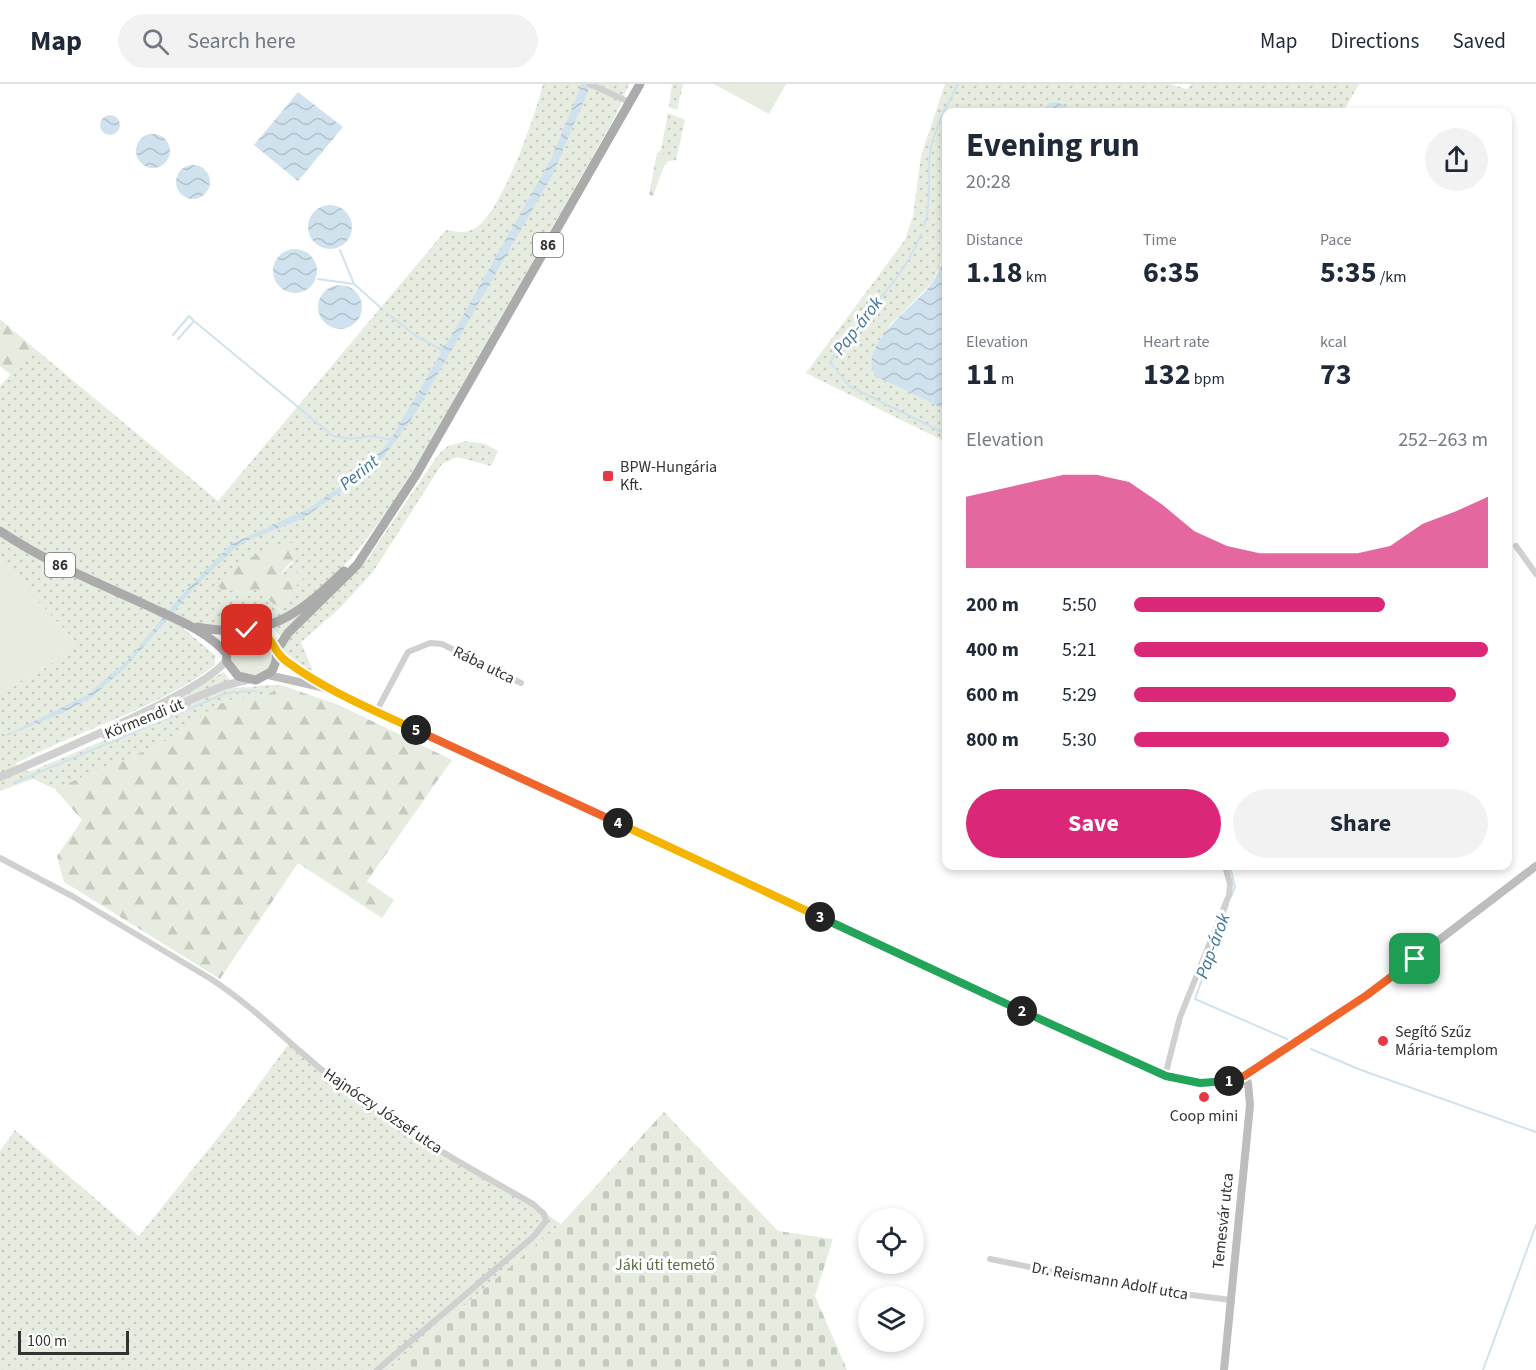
<!DOCTYPE html>
<html lang="en">
<head>
<meta charset="utf-8">
<style>
  :root { --surface:#fff; --page:#f2f2f3; --text:#1f2937; --muted:#747a83; --line:#e0e1e3; --accent:#db2777 }
  body { margin:0; font-family:"Source Sans 3",sans-serif; background:var(--page); color:var(--text); height:100vh; display:flex; flex-direction:column; font-size:22px; white-space:nowrap }
  * { box-sizing:border-box; margin:0 }
  p { font-size:20px; color:var(--muted) }
  .icon { flex:none; width:33px; height:33px; fill:none; stroke:currentColor; stroke-width:2; stroke-linecap:round; stroke-linejoin:round }
  .map { position:relative; flex:1; overflow:hidden }
  .side { position:absolute; left:942px; top:24px; width:570px; height:762px; display:flex; flex-direction:column; background:var(--surface); border-radius:12px; box-shadow:0 3px 9px #0003 }
  .side>* { flex:none }
  .controls { position:absolute; left:858px; top:1124px; display:grid; gap:12px }
  .controls a { display:grid; place-items:center; width:66px; height:66px; border-radius:50%; background:var(--surface); box-shadow:0 3px 9px #0003; font-size:30px }
  .scale { position:absolute; left:18px; bottom:15px; width:111px; box-sizing:border-box; padding-left:6px; border:3px solid #333; border-top:0; font-size:16px; line-height:21px; white-space:nowrap; color:#333; -webkit-text-stroke:4px #fff; paint-order:stroke }
  .pin { position:absolute; display:grid; place-items:center; width:51px; height:51px; color:#fff; margin:-26px; border-radius:12px; box-shadow:0 3px 9px #0006 }
  .km { position:absolute; width:30px; height:30px; margin:-15px; border-radius:50%; background:#222; color:#fff; font-size:16px; line-height:30px; text-align:center }
  .round { display:grid; place-items:center; flex:none; width:63px; height:63px; border-radius:32px; background:var(--page) }
  .head { display:flex; align-items:center; justify-content:space-between; height:102px; padding:0 24px }
  h1 { font-size:33px; font-weight:700; line-height:45px }
  .stats { display:grid; grid-template-columns:repeat(3,1fr); gap:9px; height:102px; padding:6px 24px }
  .stats div { display:grid; align-content:center }
  .stats b { font-size:30px; font-weight:700 }
  .stats small { font-size:16px; font-weight:400 }
  .stats p { font-size:16px }
  .chart { height:168px; padding:12px 24px }
  .chart p { display:flex; justify-content:space-between }
  .chart svg { width:100%; height:108px; margin-top:6px; fill:var(--accent); opacity:.7 }
  .primary-button { display:flex; gap:12px; margin-top:auto; padding:12px 24px }
  .primary-button a { flex:1; height:69px; border-radius:36px; background:var(--accent); color:#fff; font-size:24px; font-weight:700; line-height:69px; text-align:center }
  .primary-button a+a { background:var(--page); color:var(--text) }
  ul { padding:0 24px; list-style:none; font-size:20px }
  li { display:grid; grid-template-columns:96px 72px 1fr; align-items:center; height:45px }
  li i { height:15px; border-radius:8px; background:var(--accent) }
  header { display:flex; align-items:center; gap:36px; box-sizing:border-box; height:84px; padding:0 30px; background:var(--surface); border-bottom:2px solid var(--line) }
  header strong { font-size:28px }
  nav { display:flex; gap:33px; margin-inline-start:auto; font-size:21px }
  .search { width:420px; height:54px; background:var(--page); display:flex; align-items:center; gap:15px; box-sizing:border-box; padding:0 21px; border-radius:33px; color:var(--muted); font-size:22px }
  .map>svg:first-child { display:block }
  .grass { fill:url(#grass-dots); fill-rule:evenodd }
  .forest { fill:url(#forest-firs) }
  .cemetery { fill:url(#cemetery-stones) }
  .green { fill:#e6ecdf }
  .water { fill:url(#water-waves) }
  .lines { fill:none; stroke-linecap:round; stroke-linejoin:round }
  .stream { stroke:#cfe2ee; stroke-width:2 }
  .minor { stroke:#d0d0d0; stroke-width:6 }
  .tertiary { stroke:#d0d0d0; stroke-width:8 }
  .secondary { stroke:#bdbdbd; stroke-width:8 }
  .primary { stroke:#ababab; stroke-width:9 }
  .split-1-casing { stroke:#fff; stroke-width:12 }
  .split-2-casing { stroke:#fff; stroke-width:12 }
  .split-3-casing { stroke:#fff; stroke-width:12 }
  .split-4-casing { stroke:#fff; stroke-width:12 }
  .split-5-casing { stroke:#fff; stroke-width:12 }
  .split-6-casing { stroke:#fff; stroke-width:12 }
  .split-1 { stroke:#f0652b; stroke-width:8 }
  .split-2 { stroke:#22a559; stroke-width:8 }
  .split-3 { stroke:#22a559; stroke-width:8 }
  .split-4 { stroke:#f5b400; stroke-width:8 }
  .split-5 { stroke:#f0652b; stroke-width:8 }
  .split-6 { stroke:#f5b400; stroke-width:8 }
  .poi-dot { fill:#e63946; stroke:#fff; stroke-width:2 }
  .labels { text-anchor:middle; dominant-baseline:central; stroke-width:6; stroke-linejoin:round; paint-order:stroke }
  .shield { fill:#fff; stroke:#707070; stroke-width:1.5 }
  .shield-label { font-size:15px; font-weight:bold; fill:#333 }
  .poi-label { font-size:16px; fill:#333; stroke:#fff; text-anchor:start }
  .street-label { font-size:16px; fill:#333; stroke:#fff }
  .park-label { font-size:16px; fill:#56703f; stroke:#fff }
  .water-label { font-size:18px; font-style:italic; fill:#3f7597; stroke:#fff }
</style>
</head>
<body>
<header>
<strong>Map</strong>
<div class="search"><svg class="icon" aria-label="search" viewBox="0 0 24 24"><circle cx="10" cy="10" r="6"/><path d="M15 15l6 6"/></svg>Search here</div>
<nav><a>Map</a><a>Directions</a><a>Saved</a></nav>
</header>
<div class="map">
<svg width="1536" height="1286" viewBox="0 0 1536 1286">
  <defs>
    <pattern id="grass-dots" width="8" height="8" patternUnits="userSpaceOnUse" patternTransform="scale(1.5)"><rect width="8" height="8" fill="#e6ecdf"/><path d="M2 2h.1M6 6h.1" fill="none" stroke="#c6cbc0" stroke-width="1.8" stroke-linecap="round"/></pattern>
    <pattern id="forest-firs" width="22" height="20" patternUnits="userSpaceOnUse" patternTransform="scale(1.5)"><rect width="22" height="20" fill="#e6ecdf"/><path d="M5 1l3.5 6h-7zM16 11l3.5 6h-7z" fill="#c6cbc0"/></pattern>
    <pattern id="cemetery-stones" width="16" height="16" patternUnits="userSpaceOnUse" patternTransform="scale(1.5)"><rect width="16" height="16" fill="#e6ecdf"/><path d="M2 7V4a2 2 0 0 1 4 0v3zM10 15v-3a2 2 0 0 1 4 0v3z" fill="#c6cbc0"/></pattern>
    <pattern id="water-waves" width="16" height="10" patternUnits="userSpaceOnUse" patternTransform="scale(1.5)"><rect width="16" height="10" fill="#cfe2ee"/><path d="M0 5q4-4 8 0t8 0" fill="none" stroke="#b2c2cd"/></pattern>
  </defs>
  <rect width="100%" height="100%" fill="#fff"/>
  <path class="grass" d="M543 0H629L615 33C569 115 522 196 475 278 426 362 365 491 275 537 258 545 209 542 190 538L184 545 216 572 214 582C153 627 81 645 15 680L29 688 231 603C249 605 263 600 281 601 253 625 247 608 222 619 205 626 193 642 177 651 139 672 95 687 55 705L33 695 0 707V608L45 584 76 558 0 477V302L35 265 218 417 446 146C458 148 467 150 477 143 503 124 535 33 543 0ZM294 477 281 491 293 505 286 518 256 505 245 511 235 505Z
    M672 0H683L677 26 669 23Z
    M945 0H1169L1187 5 1192 0H1359L1343 28H1078L1045 25 1043 28H946V169L932 199 889 242 875 292 946 326V358L806 289 905 156 913 132 921 72Z
    M668 29 685 36 676 76 669 77 661 66Z
    M466 357 485 360 498 367 491 382 457 373 442 380 373 488 340 524 301 558 312 585 308 592 282 571 285 558 368 474 438 371 448 362Z
    M307 524 281 553 274 545 275 543Z
    M224 588 230 596 169 621 168 619Z
    M290 958 368 1021 533 1120 561 1140 388 1286H0V1067L15 1046 139 1152 240 1026Z"/>
  <path class="forest" d="M661 66 669 77 664 82 653 112 649 110 657 69Z
    M0 235 35 265 11 291 0 282Z
    M286 458 293 459C299 479 289 475 281 491L286 495 298 488 304 494 293 505 286 518 276 522 256 505 245 511 235 505 225 509 218 502 243 477Z
    M281 601 339 621 452 676 367 797 394 816 382 834 298 779 220 895 64 798 57 772 82 736 55 705C95 687 139 672 177 651 193 642 205 626 222 619 247 608 253 625 281 601Z"/>
  <path class="cemetery" d="M664 1028 778 1147 833 1155 815 1212 847 1286H388L561 1140Z"/>
  <path class="green" d="M714 0H786L769 30Z
    M0 477 76 558 45 584 0 608Z
    M231 571a21 21 0 1 1 42 0a21 21 0 1 1-42 0Z"/>
  <path class="water" d="M582 0H590L588 7 553 90 413 333 376 383 302 435 248 456 234 465 196 502 126 583 92 613 63 629 0 654 87 611 129 575 179 514 231 460 308 425 365 385 389 357 386 355 392 353 441 269 439 265 448 258 551 75Z
    M298 8 343 43 298 97 254 61Z
    M1057 18 1076 28H1078H1043L1049 19Z
    M100 41a10 10 0 1 1 20 0a10 10 0 1 1-20 0Z
    M136 67a17 17 0 1 1 34 0a17 17 0 1 1-34 0Z
    M176 98a17 17 0 1 1 34 0a17 17 0 1 1-34 0Z
    M308 143a22 22 0 1 1 44 0a22 22 0 1 1-44 0Z
    M273 187a22 22 0 1 1 44 0a22 22 0 1 1-44 0Z
    M946 169V326L875 292C857 259 916 222 932 199 938 190 942 179 946 169Z
    M318 223a22 22 0 1 1 44 0a22 22 0 1 1-44 0Z"/>
  <g class="lines">
    <path class="stream" d="M924 142C932 119 927 93 930 69 934 44 947 22 958 0
      M921 150C903 198 858 234 830 278L849 302 946 350
      M340 166 354 200 380 223
      M318 195 354 200
      M387 229 416 252 442 266
      M173 251 189 232 193 236
      M178 255 194 237 333 352 351 355 370 352 388 355
      M14 699 222 611 233 608 256 607
      M1230 782 1235 803 1231 813
      M1228 821 1195 915 1287 955
      M1311 965 1361 986 1536 1048
      M1483 1286 1536 1141"/>
    <path class="minor" d="M590 0 629 18
      M1516 462 1536 490
      M376 628 408 568 430 559 442 560 521 599
      M0 774 72 812 211 895C260 927 299 970 346 1005 405 1049 470 1084 533 1120L544 1130 546 1137 533 1153 377 1286
      M1165 992 1180 933 1229 811 1230 800 1225 782
      M990 1175 1128 1203 1231 1216"/>
    <path class="tertiary" d="M105 651 226 601 247 596
      M0 693C36 677 217 603 227 574"/>
    <path class="secondary" d="M277 571 318 598
      M268 591 325 604 1140 982 1184 998 1200 999 1229 997 1244 992 1367 911 1536 782
      M1224 1286 1250 1021 1248 999 1244 992"/>
    <path class="primary" d="M0 447C44 477 96 498 144 520 173 534 205 545 227 570
      M197 543C265 556 297 533 344 487
      M245 547C231 553 225 564 227 578L238 592 256 596 271 588C282 571 276 552 257 546
      M277 566 288 549 357 481 416 391 640 0"/>
  </g>
  <g class="lines">
    <g class="split-1-casing">
      <path id="split-1" d="M1229 997 1244 992 1367 911 1415 875"/>
    </g>
    <g class="split-2-casing">
      <path id="split-2" d="M1022 927 1166 992 1200 999 1229 997"/>
    </g>
    <g class="split-3-casing">
      <path id="split-3" d="M820 833 1022 927"/>
    </g>
    <g class="split-4-casing">
      <path id="split-4" d="M618 739 820 833"/>
    </g>
    <g class="split-5-casing">
      <path id="split-5" d="M416 646 618 739"/>
    </g>
    <g class="split-6-casing">
      <path id="split-6" d="M247 546C273 543 270 566 286 577 325 606 371 625 416 646"/>
    </g>
    <use href="#split-1" class="split-1"/>
    <use href="#split-2" class="split-2"/>
    <use href="#split-3" class="split-3"/>
    <use href="#split-4" class="split-4"/>
    <use href="#split-5" class="split-5"/>
    <use href="#split-6" class="split-6"/>
  </g>
  <g class="poi-dot">
    <rect x="602" y="386" width="12" height="12" rx="3"/>
    <circle cx="1383" cy="957" r="6"/>
    <circle cx="1204" cy="1013" r="6"/>
  </g>
  <g class="labels">
    <g class="shield">
      <rect x="533" y="149" width="30" height="24" rx="4.5"/>
      <rect x="45" y="469" width="30" height="24" rx="4.5"/>
    </g>
    <g class="shield-label">
      <text x="548" y="161">86</text>
      <text x="60" y="481">86</text>
    </g>
    <g class="poi-label">
      <text x="620" y="383">BPW-Hungária<tspan x="620" dy="18">Kft.</tspan></text>
      <text x="1395" y="948">Segítő Szűz<tspan x="1395" dy="18">Mária-templom</tspan></text>
      <text x="1204" y="1032" text-anchor="middle">Coop mini</text>
    </g>
    <g class="street-label">
      <text transform="translate(484 581) rotate(26)">Rába utca</text>
      <text transform="translate(144 635) rotate(-22)">Körmendi út</text>
      <text transform="translate(383 1027) rotate(34)">Hajnóczy József utca</text>
      <text transform="translate(1223 1137) rotate(-84)">Temesvár utca</text>
      <text transform="translate(1110 1197) rotate(10)">Dr. Reismann Adolf utca</text>
    </g>
    <g class="park-label">
      <text x="665" y="1181">Jáki úti temető</text>
    </g>
    <g class="water-label">
      <text transform="translate(858 242) rotate(-52)">Pap-árok</text>
      <text transform="translate(359 389) rotate(-39)">Perint</text>
      <text transform="translate(1213 862) rotate(-70)">Pap-árok</text>
    </g>
  </g>
</svg>
<div class="controls">
<a><svg class="icon" aria-label="locate" viewBox="0 0 24 24"><circle cx="12" cy="12" r="6"/><path d="M12 2v4M12 18v4M2 12h4M18 12h4"/></svg></a>
<a><svg class="icon" aria-label="layers" viewBox="0 0 24 24"><path d="M12 4l9 5-9 5-9-5zM3 14l9 5 9-5"/></svg></a>
</div>
<div class="scale">100 m</div>
<div class="pin" style="left:1415px;top:875px;background:#1e9e55"><svg class="icon" aria-label="arrive" viewBox="0 0 24 24"><path d="M6 21V4h12l-3 4 3 4H6"/></svg></div>
<div class="pin" style="left:247px;top:546px;background:#d93025"><svg class="icon" aria-label="check" viewBox="0 0 24 24"><path d="M5 12l5 5 9-10"/></svg></div>
<b class="km" style="left:1229px;top:997px">1</b>
<b class="km" style="left:1022px;top:927px">2</b>
<b class="km" style="left:820px;top:833px">3</b>
<b class="km" style="left:618px;top:739px">4</b>
<b class="km" style="left:416px;top:646px">5</b>
<section class="side">
<div class="head"><div><h1>Evening run</h1><p>20:28</p></div><a class="round"><svg class="icon" aria-label="share" viewBox="0 0 24 24"><path d="M12 15V3M7 8l5-5 5 5M5 13v7h14v-7"/></svg></a></div>
<div class="stats">
<div><p>Distance</p><b>1.18<small> km</small></b></div>
<div><p>Time</p><b>6:35</b></div>
<div><p>Pace</p><b>5:35<small> /km</small></b></div>
</div>
<div class="stats">
<div><p>Elevation</p><b>11<small> m</small></b></div>
<div><p>Heart rate</p><b>132<small> bpm</small></b></div>
<div><p>kcal</p><b>73</b></div>
</div>
<div class="chart"><p><span>Elevation</span>252–263 m</p>
<svg viewBox="0 0 160 44" preserveAspectRatio="none"><path d="M0 44V15L10 12L20 9L30 6L40 6L50 9L60 18L70 29L80 35L90 38L100 38L110 38L120 38L130 35L140 26L150 21L160 15V44z"/></svg>
</div>
<ul>
<li><b>200 m</b>5:50<i style="width:71%"></i></li>
<li><b>400 m</b>5:21<i style="width:100%"></i></li>
<li><b>600 m</b>5:29<i style="width:91%"></i></li>
<li><b>800 m</b>5:30<i style="width:89%"></i></li>
</ul>
<div class="primary-button"><a>Save</a><a>Share</a></div>
</section>
</div>
</body>
</html>
